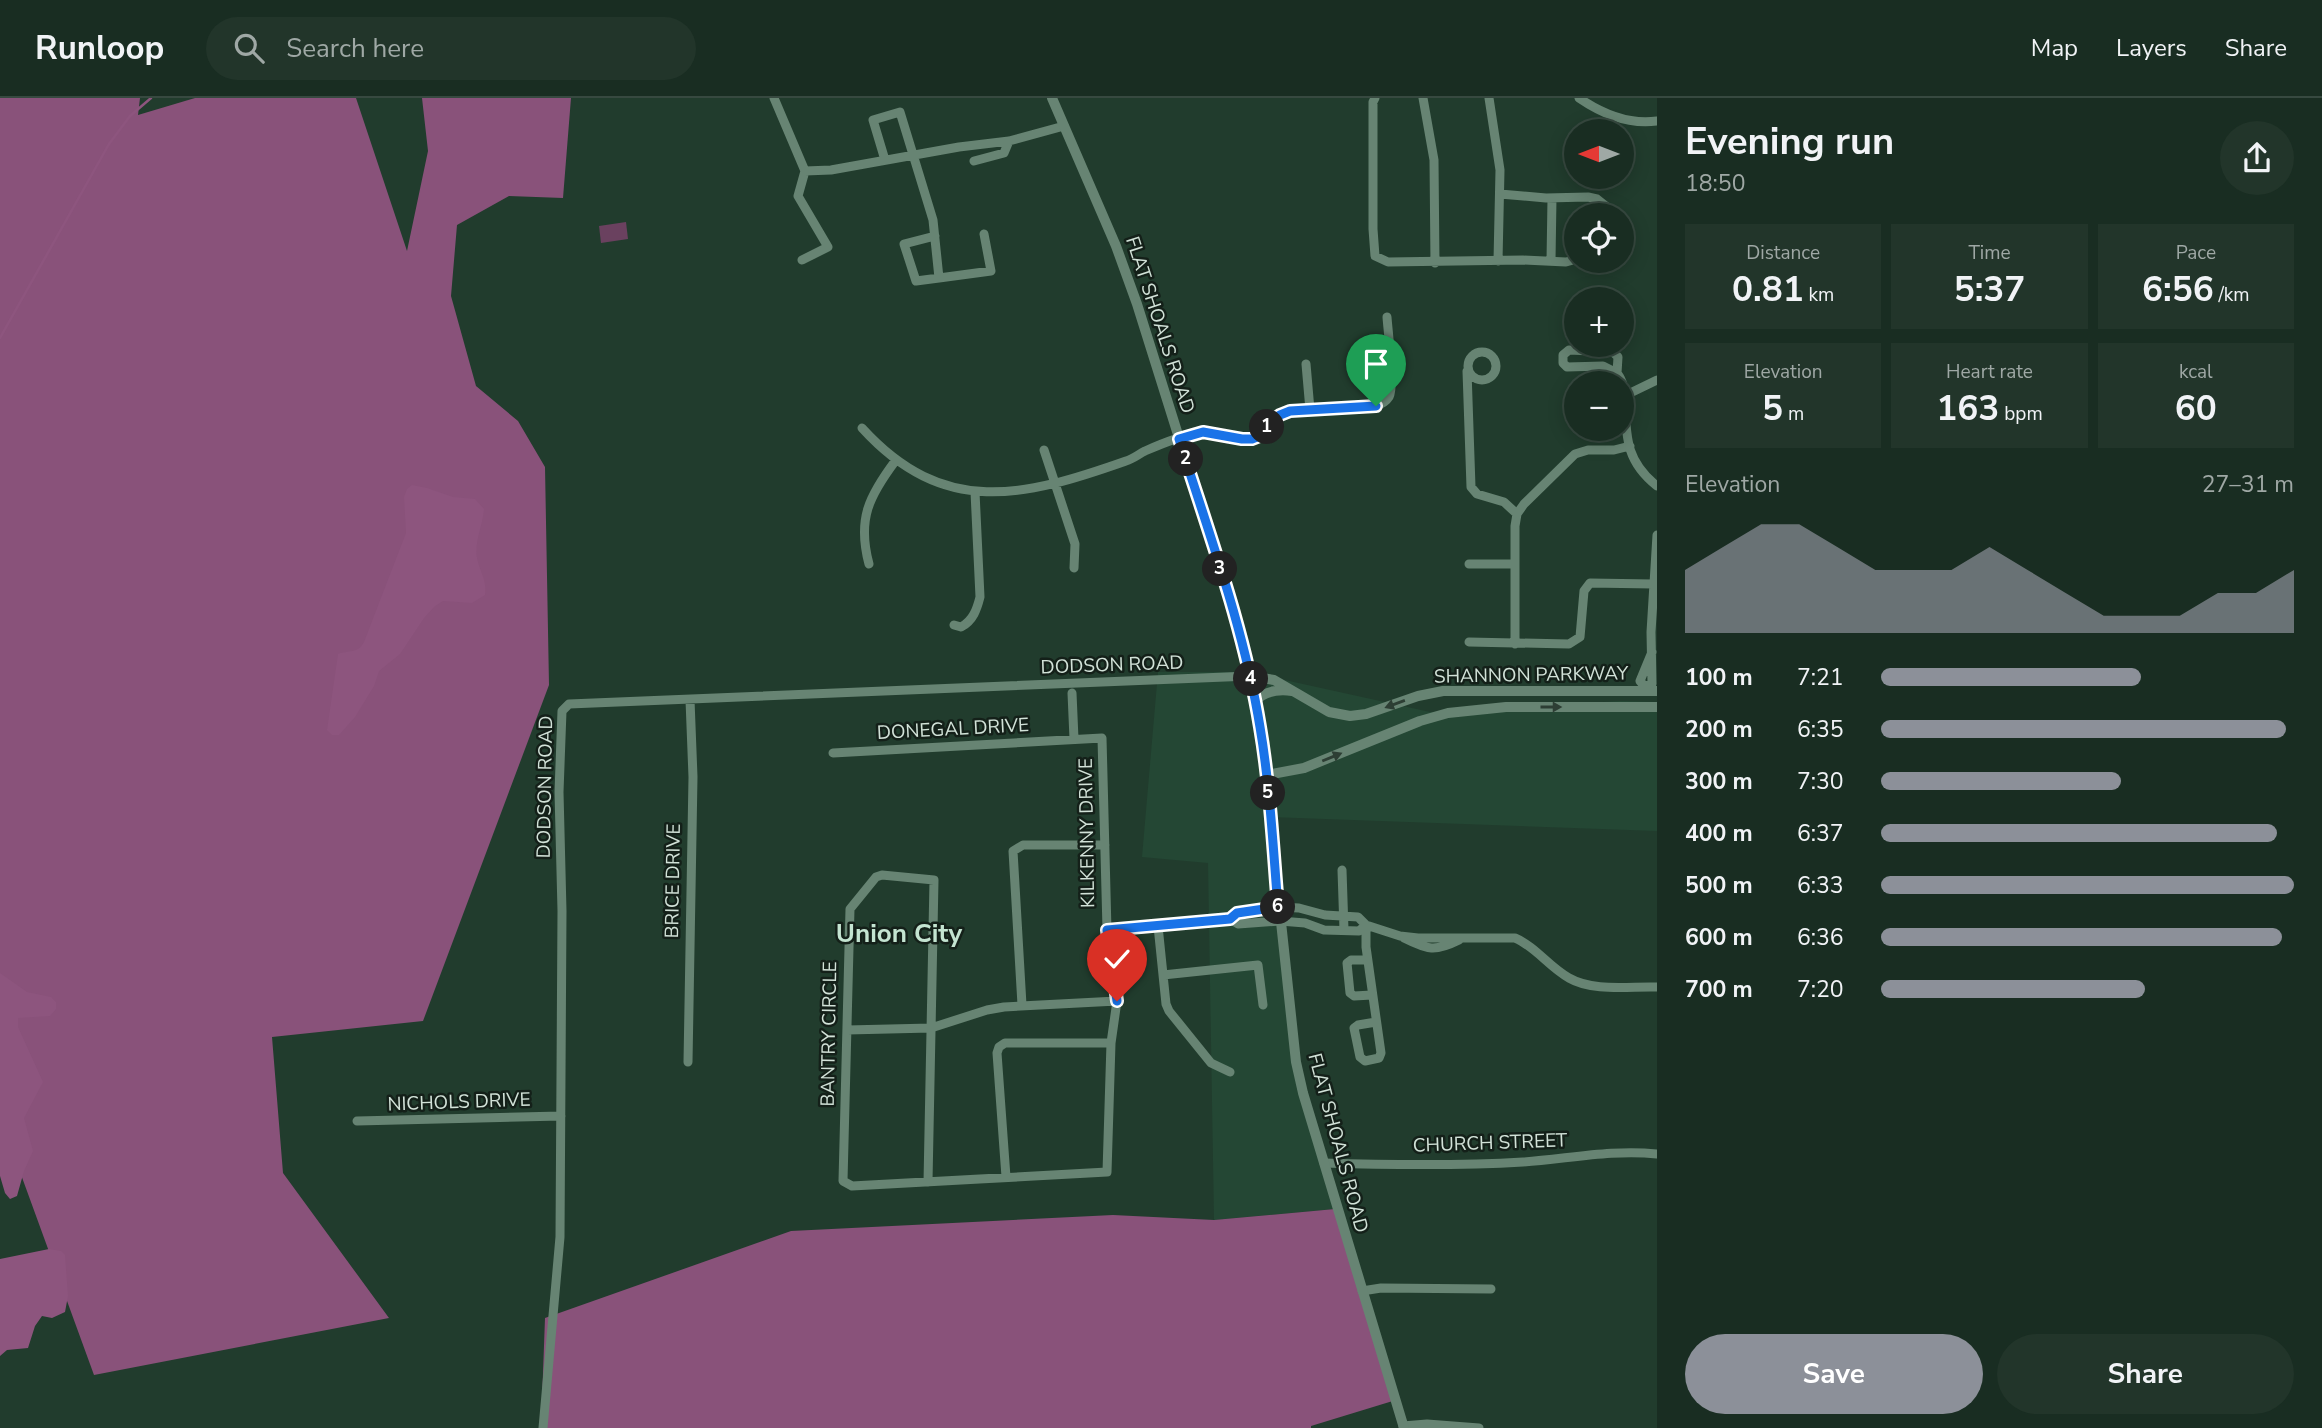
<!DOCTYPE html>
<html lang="en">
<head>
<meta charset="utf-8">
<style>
  :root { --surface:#192d22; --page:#22352a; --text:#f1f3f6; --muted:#9fa8a5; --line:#374940; --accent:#8c9099 }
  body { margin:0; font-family:"Nunito Sans",sans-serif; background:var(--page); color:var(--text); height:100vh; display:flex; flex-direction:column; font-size:26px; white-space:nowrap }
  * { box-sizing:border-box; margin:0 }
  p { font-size:23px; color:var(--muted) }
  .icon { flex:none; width:38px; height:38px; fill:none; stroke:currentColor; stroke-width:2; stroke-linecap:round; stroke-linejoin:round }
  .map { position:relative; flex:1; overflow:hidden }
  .panel { display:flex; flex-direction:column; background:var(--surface); width:665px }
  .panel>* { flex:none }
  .needle { width:46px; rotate:270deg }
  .buttons { position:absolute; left:1564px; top:21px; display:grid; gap:14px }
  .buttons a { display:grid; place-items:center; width:70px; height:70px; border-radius:50%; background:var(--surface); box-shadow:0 4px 18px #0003,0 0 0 2px var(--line); font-size:35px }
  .pin { position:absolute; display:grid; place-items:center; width:60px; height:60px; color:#fff; margin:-72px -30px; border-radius:50% 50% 50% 0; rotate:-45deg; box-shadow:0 0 7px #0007 }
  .pin .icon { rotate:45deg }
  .km { position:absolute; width:35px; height:35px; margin:-18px; border-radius:50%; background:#222; color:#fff; font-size:19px; line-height:35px; text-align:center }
  .round { display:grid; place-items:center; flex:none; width:74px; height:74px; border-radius:37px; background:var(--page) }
  .headline { display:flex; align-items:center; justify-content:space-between; height:119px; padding:0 28px }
  h1 { font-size:38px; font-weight:700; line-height:52px }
  .stats { display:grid; grid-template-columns:repeat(3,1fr); gap:10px; height:119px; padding:7px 28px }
  .stats div { display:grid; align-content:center; border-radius:0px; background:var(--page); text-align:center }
  .stats b { font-size:35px; font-weight:700 }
  .stats small { font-size:19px; font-weight:400 }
  .stats p { font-size:19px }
  .chart { height:196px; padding:14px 28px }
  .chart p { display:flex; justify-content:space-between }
  .chart svg { width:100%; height:126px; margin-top:7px; fill:var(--accent); opacity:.7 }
  .primary-button { display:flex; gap:14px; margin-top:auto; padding:14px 28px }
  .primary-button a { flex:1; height:80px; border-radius:42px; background:var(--accent); color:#fff; font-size:28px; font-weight:700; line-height:80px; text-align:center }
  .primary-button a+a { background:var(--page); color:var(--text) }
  ul { padding:0 28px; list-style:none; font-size:23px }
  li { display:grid; grid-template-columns:112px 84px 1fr; align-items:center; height:52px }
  li i { height:18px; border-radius:9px; background:var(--accent) }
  header { display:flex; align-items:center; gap:42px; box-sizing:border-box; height:98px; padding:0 35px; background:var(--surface); border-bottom:2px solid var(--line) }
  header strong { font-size:33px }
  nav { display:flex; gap:38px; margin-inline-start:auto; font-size:24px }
  .search { width:490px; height:63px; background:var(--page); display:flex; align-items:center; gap:18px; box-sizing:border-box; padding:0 24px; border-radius:38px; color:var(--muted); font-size:26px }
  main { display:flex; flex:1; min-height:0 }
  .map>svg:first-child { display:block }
  .built { fill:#244734 }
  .green { fill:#6a415f }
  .forest { fill:#89527a }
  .water { fill:#8d557e }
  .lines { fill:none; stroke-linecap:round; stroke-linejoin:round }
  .stream { stroke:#8d557e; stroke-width:2.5 }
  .minor { stroke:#678473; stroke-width:9 }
  .tertiary { stroke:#678473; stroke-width:10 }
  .oneway { fill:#2d3e34 }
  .route-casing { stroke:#fff; stroke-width:14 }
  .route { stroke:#1a73e8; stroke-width:9 }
  .labels { text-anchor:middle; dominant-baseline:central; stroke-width:5; stroke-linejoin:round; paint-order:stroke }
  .street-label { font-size:19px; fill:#d2e2d8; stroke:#142019 }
  .district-label { font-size:26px; font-weight:bold; fill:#c4e4d1; stroke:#142019 }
</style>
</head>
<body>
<header>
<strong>Runloop</strong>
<div class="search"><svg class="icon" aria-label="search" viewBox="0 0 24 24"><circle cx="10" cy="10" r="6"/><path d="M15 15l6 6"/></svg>Search here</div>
<nav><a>Map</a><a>Layers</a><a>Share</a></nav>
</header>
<main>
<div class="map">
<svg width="1657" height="1330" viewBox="0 0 1657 1330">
  <rect width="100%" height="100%" fill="#213c2d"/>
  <path class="built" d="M1158 574H1249L1430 614 1621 603 1657 604V733L1268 719 1294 965 1335 1111 1214 1122 1208 765 1142 759Z"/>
  <path class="green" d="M626 124 628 141 601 145 599 128Z"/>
  <path class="forest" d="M0 0H140L138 17 195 0H356L407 153 428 53 422 0H571L563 100 509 98 457 127 451 198 476 288 518 323 545 369 549 587 423 923 272 939 283 1075 389 1220 94 1277 0 1019Z
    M1335 1111 1396 1302 1311 1328V1330H541L545 1220 791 1133 1113 1117 1214 1122Z"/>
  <path class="water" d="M412 387 427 390 453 399 475 401 484 411C483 426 474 445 477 460 480 475 487 481 485 497L472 505 443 503 435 508 424 520 400 556 379 573 374 588 355 619 339 637H332L327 632 338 556C348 552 358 556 364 544L406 435 404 399 407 391Z
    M0 875 27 894 51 899 56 904V911L50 918 18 920V929L43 984 24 1020 33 1053 24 1073 17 1098 10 1101 5 1095 0 1078Z
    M49 1151 61 1153 65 1157 68 1198 65 1214 52 1220 42 1218 35 1228 28 1250 7 1252 0 1258V1161Z"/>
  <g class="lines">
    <path class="stream" d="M0 240 109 46 130 18 151 0"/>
    <path class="minor" d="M774 0 805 73 831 72 959 49 1009 43 1064 28
      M1375 0 1373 4V131L1375 158 1388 164 1523 162 1566 164 1577 161
      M1423 0 1434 62 1435 165
      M1489 0 1500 72 1498 163
      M1579 0C1601 15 1629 27 1657 23
      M885 62 873 22 900 14 933 122 939 180 991 173 984 136
      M974 63 1004 55 1009 43
      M1500 96 1546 100 1588 99 1597 101 1617 117
      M935 138 904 146 916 183 939 180
      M802 162 828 149 798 98 805 73
      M1551 163 1552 100
      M1569 252 1613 254 1618 259 1617 275 1603 268 1567 269 1563 265V257Z
      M1468 268a14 14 0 1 1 28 0a14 14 0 1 1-28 0Z
      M1306 266 1310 312
      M1467 273 1471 389 1477 396 1504 404 1517 416
      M1617 275C1625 285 1624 295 1625 307 1626 343 1628 365 1657 388
      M1624 298 1657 282
      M862 330C944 420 1024 399 1126 363 1133 361 1139 356 1145 353 1161 346 1183 337 1201 334 1220 331 1239 347 1258 338 1264 336 1265 332 1268 327 1274 319 1282 316 1291 313L1376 308C1382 306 1386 304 1389 299 1395 288 1388 234 1387 219
      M1044 352 1075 446 1074 470
      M869 466C857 421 869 398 896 362
      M1469 466H1515
      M954 527 961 529C973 523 977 511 980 499L975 394
      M1469 544 1569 546 1580 539 1584 493 1590 485 1653 486
      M1515 546V428L1517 416 1524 406 1575 356 1588 352H1614L1630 348
      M1652 554 1640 583 1645 589 1652 586 1651 534 1657 437
      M1072 595 1074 641
      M833 655 1102 640 1107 832 1117 903 1111 945 1107 1074C1022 1078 937 1084 852 1088L843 1083 850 811 876 779 882 777 934 782 928 1084
      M1342 772 1344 832
      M1278 809 1299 810 1325 817 1358 819 1366 827 1359 833 1324 832 1305 825 1280 823 1238 826 1230 821 1237 815Z
      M1158 828 1166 906 1169 913 1211 965 1230 974
      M1107 832 1234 821
      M1404 840C1428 852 1435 854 1459 842
      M1367 862H1351L1347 865 1350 895 1354 898 1372 897
      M1163 877 1258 867 1263 907
      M1022 907 1013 753 1023 747H1105
      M1376 924 1358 927 1354 930 1360 959 1365 963 1379 960 1381 955 1366 849V827L1400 838 1418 840H1515C1536 849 1549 869 1569 880 1593 894 1630 888 1657 889
      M847 932 931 930 987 912 1004 909 1117 903
      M688 964 693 679 690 602
      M357 1023 561 1018
      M1324 1065C1390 1067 1457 1068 1523 1064 1567 1061 1613 1051 1657 1056
      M1006 1079 997 955 999 949 1005 945H1111
      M1362 1193 1381 1190 1491 1191
      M1403 1328 1427 1326 1479 1330
      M543 1330 560 1139 562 813 559 694 562 613 569 606 1250 578"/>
    <path class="tertiary" d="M1052 0 1116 148 1137 206 1233 512 1260 628 1296 964 1303 995 1404 1330
      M1250 578 1274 582 1329 614 1350 618 1366 616 1418 598 1443 593H1657
      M1255 603C1265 593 1278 591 1292 593
      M1267 677 1304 670 1420 623 1448 615 1506 609H1657"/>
  </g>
  <defs><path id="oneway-solid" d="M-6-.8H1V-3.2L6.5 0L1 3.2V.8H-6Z" transform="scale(1.75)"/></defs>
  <g class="oneway">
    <use href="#oneway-solid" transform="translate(1395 606) rotate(160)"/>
    <use href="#oneway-solid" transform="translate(1551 609)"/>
    <use href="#oneway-solid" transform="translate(1332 659) rotate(-22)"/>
  </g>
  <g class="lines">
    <g class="route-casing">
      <path id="route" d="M1117 903 1107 832 1230 821 1237 815 1278 809C1273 749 1270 688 1260 629 1244 530 1209 436 1179 341L1203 334 1242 341H1252L1262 337 1270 324 1280 317 1290 313 1376 308"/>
    </g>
    <use href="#route" class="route"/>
  </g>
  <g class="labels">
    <g class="street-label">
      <text transform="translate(1160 227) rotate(72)">FLAT SHOALS ROAD</text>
      <text transform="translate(1112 567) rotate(-2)">DODSON ROAD</text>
      <text transform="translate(1531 577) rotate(-1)">SHANNON PARKWAY</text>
      <text transform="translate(953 631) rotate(-3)">DONEGAL DRIVE</text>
      <text transform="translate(545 689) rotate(-89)">DODSON ROAD</text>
      <text transform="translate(1087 735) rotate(-91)">KILKENNY DRIVE</text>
      <text transform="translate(673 783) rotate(-89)">BRICE DRIVE</text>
      <text transform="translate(829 936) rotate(-89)">BANTRY CIRCLE</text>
      <text transform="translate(459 1004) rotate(-2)">NICHOLS DRIVE</text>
      <text transform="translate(1338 1045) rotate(75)">FLAT SHOALS ROAD</text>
      <text transform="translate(1490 1045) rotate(-2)">CHURCH STREET</text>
    </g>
    <g class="district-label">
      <text x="899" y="835">Union City</text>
    </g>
  </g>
</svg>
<div class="buttons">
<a><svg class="needle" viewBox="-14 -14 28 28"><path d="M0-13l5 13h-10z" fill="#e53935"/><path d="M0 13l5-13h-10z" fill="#9fa8a5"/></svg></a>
<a><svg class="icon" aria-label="locate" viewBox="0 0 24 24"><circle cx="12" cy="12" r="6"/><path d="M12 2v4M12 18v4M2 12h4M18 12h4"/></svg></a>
<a>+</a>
<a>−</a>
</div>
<div class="pin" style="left:1376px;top:308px;background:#1e9e55"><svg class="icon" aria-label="arrive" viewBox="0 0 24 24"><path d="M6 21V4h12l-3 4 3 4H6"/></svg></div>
<div class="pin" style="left:1117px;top:903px;background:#d93025"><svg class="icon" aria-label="check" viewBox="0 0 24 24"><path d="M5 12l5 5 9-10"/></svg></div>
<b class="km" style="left:1267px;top:329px">1</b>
<b class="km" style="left:1186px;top:361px">2</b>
<b class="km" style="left:1220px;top:471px">3</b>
<b class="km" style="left:1251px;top:581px">4</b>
<b class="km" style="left:1268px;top:695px">5</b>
<b class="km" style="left:1278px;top:809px">6</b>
</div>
<section class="panel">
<div class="headline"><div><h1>Evening run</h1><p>18:50</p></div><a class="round"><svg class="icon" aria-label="share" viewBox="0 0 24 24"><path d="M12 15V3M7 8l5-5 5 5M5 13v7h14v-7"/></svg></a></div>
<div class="stats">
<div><p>Distance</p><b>0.81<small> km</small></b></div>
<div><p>Time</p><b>5:37</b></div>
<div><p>Pace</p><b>6:56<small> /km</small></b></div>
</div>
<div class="stats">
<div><p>Elevation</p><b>5<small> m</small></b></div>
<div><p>Heart rate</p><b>163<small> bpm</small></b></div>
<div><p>kcal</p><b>60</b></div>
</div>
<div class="chart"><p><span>Elevation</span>27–31 m</p>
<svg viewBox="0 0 160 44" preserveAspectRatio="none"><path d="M0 44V22L10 14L20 6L30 6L40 14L50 22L60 22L70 22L80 14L90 22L100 30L110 38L120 38L130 38L140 30L150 30L160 22V44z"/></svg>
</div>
<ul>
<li><b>100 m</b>7:21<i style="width:63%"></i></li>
<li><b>200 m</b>6:35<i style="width:98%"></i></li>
<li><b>300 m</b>7:30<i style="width:58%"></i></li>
<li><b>400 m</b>6:37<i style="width:96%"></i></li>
<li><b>500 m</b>6:33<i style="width:100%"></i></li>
<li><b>600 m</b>6:36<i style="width:97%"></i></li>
<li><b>700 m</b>7:20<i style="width:64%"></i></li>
</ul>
<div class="primary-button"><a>Save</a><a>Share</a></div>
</section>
</main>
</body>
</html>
